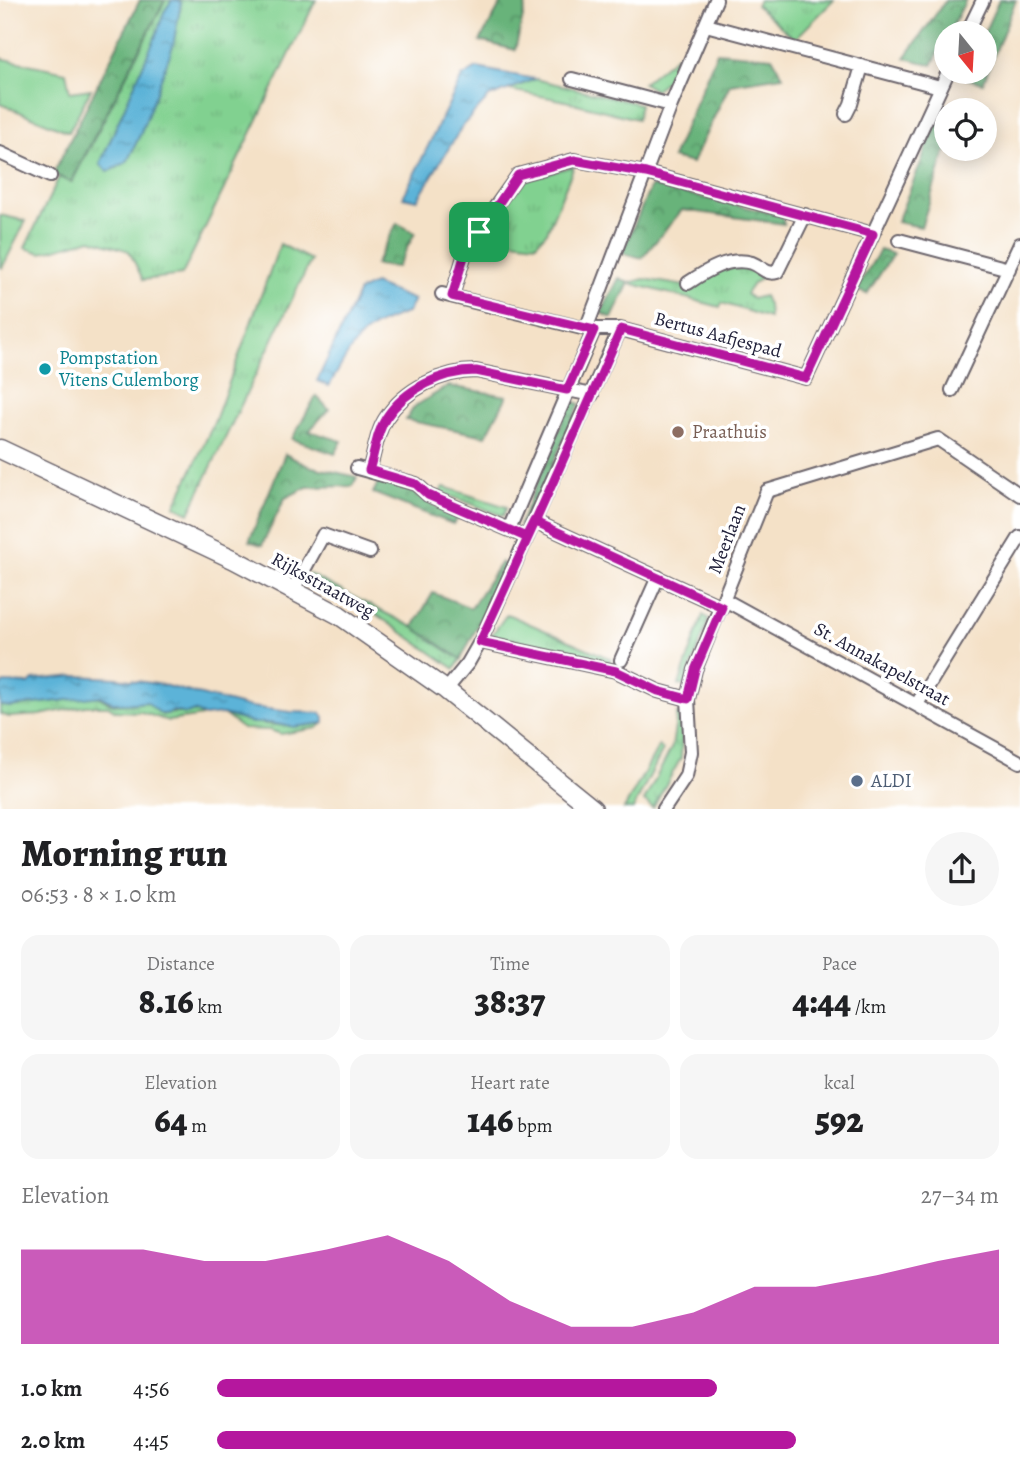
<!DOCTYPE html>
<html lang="en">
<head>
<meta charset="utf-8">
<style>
  :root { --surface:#fff; --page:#f6f6f6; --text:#202124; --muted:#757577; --accent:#b5179e }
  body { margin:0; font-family:Alegreya,serif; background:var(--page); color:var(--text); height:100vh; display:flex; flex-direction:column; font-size:26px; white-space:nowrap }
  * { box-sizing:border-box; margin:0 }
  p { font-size:23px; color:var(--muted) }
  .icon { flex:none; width:38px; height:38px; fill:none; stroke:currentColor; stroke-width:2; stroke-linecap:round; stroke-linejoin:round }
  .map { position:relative; height:809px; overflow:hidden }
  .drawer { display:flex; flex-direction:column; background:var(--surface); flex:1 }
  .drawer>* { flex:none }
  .needle { width:46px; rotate:162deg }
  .tools { position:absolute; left:934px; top:21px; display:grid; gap:14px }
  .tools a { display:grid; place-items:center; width:63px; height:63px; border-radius:50%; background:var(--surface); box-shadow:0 4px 18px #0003; font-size:35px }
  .pin { position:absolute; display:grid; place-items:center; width:60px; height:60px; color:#fff; margin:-30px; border-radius:14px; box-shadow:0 4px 10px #0006 }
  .round { display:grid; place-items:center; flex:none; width:74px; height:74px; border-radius:37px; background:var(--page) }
  .head { display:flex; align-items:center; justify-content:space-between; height:119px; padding:0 21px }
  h1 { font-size:38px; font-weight:800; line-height:52px }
  .figures { display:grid; grid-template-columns:repeat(3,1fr); gap:10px; height:119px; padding:7px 21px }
  .figures div { display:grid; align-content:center; border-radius:18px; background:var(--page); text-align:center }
  .figures b { font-size:35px; font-weight:800 }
  .figures small { font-size:19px; font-weight:400 }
  .figures p { font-size:19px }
  .chart { height:196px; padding:14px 21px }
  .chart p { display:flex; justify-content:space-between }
  .chart svg { width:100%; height:126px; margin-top:7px; fill:var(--accent); opacity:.7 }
  ul { padding:0 21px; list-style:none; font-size:23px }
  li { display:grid; grid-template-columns:112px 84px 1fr; align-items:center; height:52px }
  li i { height:18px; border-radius:9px; background:var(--accent) }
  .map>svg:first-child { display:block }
  .grass { fill:url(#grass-tufts); stroke:#527a66; stroke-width:2 }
  .forest { fill:url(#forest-crowns); stroke:#456a5a; stroke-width:2 }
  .wetland { fill:url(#wetland-marsh); stroke:#527a66; stroke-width:2 }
  .garden { fill:#81d190; stroke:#527a66; stroke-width:2 }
  .water { fill:url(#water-ripples); stroke:#3e6a8a; stroke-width:2 }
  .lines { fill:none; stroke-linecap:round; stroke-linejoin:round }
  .street-casing { stroke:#6c656c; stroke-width:16 }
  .secondary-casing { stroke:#6c656c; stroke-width:21 }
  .street { stroke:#fff; stroke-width:12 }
  .secondary { stroke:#fff; stroke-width:18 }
  .route-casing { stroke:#fff; stroke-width:14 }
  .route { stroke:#b5179e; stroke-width:9 }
  .culture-dot { fill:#0f9aa8; stroke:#fff; stroke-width:2.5 }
  .education-dot { fill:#8d6e63; stroke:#fff; stroke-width:2.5 }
  .service-dot { fill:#5c6f8a; stroke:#fff; stroke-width:2.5 }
  .labels { text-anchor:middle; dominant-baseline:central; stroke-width:7; stroke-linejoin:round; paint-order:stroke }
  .street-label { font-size:19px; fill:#22223b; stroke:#fff }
  .culture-label { font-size:19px; fill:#0d838f; stroke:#fff; text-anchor:start }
  .education-label { font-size:19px; fill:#785e54; stroke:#fff; text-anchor:start }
  .service-label { font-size:19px; fill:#4e5e75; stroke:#fff; text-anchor:start }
</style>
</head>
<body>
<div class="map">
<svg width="1020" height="809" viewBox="0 0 1020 809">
  <defs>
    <pattern id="grass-tufts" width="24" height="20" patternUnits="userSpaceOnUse" patternTransform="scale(1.75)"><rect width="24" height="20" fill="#81d190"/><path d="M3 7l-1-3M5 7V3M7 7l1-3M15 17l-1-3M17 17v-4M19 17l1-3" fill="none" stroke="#6fb37d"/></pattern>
    <pattern id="forest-crowns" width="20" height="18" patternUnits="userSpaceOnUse" patternTransform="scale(1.75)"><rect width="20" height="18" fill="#68b37a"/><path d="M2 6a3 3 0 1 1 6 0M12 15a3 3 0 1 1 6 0" fill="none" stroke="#559165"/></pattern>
    <pattern id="wetland-marsh" width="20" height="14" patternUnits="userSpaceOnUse" patternTransform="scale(1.75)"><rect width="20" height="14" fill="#81d190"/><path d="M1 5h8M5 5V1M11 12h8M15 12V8" fill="none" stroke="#6fb37d"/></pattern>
    <pattern id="water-ripples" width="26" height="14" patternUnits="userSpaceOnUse" patternTransform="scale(1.75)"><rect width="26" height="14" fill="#5bb3d8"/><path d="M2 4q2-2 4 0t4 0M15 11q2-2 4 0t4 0" fill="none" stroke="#4b91b0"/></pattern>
  </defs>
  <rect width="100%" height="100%" fill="#fff"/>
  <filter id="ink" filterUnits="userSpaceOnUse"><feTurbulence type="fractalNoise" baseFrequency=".0143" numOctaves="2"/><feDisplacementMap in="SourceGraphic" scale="14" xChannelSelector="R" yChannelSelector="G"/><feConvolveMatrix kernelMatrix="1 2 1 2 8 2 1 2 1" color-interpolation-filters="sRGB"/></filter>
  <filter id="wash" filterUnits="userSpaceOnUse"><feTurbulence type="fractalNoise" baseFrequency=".00686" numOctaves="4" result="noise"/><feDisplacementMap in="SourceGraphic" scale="28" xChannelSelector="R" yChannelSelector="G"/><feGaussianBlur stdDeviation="1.57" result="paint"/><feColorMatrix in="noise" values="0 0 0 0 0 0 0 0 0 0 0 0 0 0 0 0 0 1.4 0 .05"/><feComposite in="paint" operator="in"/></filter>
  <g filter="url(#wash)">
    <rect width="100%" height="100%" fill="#f4e1c7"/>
    <path class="grass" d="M165 0H316L182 275 143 280 129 251 91 239 41 253 25 248 59 177 72 182Z
      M759 0H834L795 39 756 5Z
      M676 56 681 68 655 90 643 83Z
      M535 79 640 104 637 119 561 100 509 90Z
      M574 166 547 232 536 244 478 237 523 180Z
      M280 244 311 260 189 513 175 506 214 423Z
      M738 267 766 274 753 284 746 294 752 299 764 296 768 305 769 318 722 303 720 307 629 283 644 279 685 286 708 273Z
      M444 487 507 507 503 516 440 492Z
      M309 574C343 592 377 609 411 626 428 635 442 651 461 658L455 669 361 604 306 577Z
      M507 614 611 659 609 664 491 636Z
      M703 615 709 619 684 686 679 685Z
      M677 713 683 719 681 758 653 808 644 801 672 747Z
      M659 746 663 750 633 809H624Z"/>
    <path class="forest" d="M140 0H165L71 182 53 174Z
      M503 0H527L515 50 480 41Z
      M946 0H966L932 65 905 58Z
      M999 0H1016L983 83 964 78 967 72H985L984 33Z
      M717 52 772 57 783 76 730 84 692 163 672 158Z
      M941 112 947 113V147L921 227 897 222Z
      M651 186 781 215 784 224 682 210 642 258 622 253Z
      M397 223 415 233 397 267 375 265Z
      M880 250 893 254 867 294 856 290Z
      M619 278 629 283 612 318 601 313Z
      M448 386 507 396 486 436 406 420 414 407Z
      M316 396 329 409 309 431 342 441 335 454 292 439Z
      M571 400 580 404 524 528 519 526Z
      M285 454 308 466 357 477 353 486 307 487 285 498 262 545 249 541Z
      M380 479 416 491 433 505 460 517 453 524 373 493Z
      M501 562 507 567 461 659 413 627 433 593 471 608Z"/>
    <path class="wetland" d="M93 696C102 696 102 700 110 703 121 707 136 703 147 702L162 715C174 711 183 715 194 711L204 716 168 721 141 712 116 711 108 706H85L40 715 9 717 0 714V705L10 707Z
      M223 714C254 725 291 729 324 723L317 728 281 734 269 730 243 729Z"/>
    <path class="garden" d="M0 58 66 72 70 92 91 89 69 132 0 104Z
      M0 215 26 221 2 268 0 267Z"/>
    <path class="water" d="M172 0H178L181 3 173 46 141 133 127 162 108 172 100 164 157 33 164 12Z
      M477 68 535 79 489 97 463 125 417 200 403 197 462 77Z
      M374 284 414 300 407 313C356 329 355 343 329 386L317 381 359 291Z
      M76 676 117 678 163 685 243 706 291 712 321 713 324 717V723L294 727 270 723H252L223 714 204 716 194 711 187 714 173 711C162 719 156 710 147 702 130 703 115 707 101 696L9 707 0 705V687L4 683 29 684 33 680Z"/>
  </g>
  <g filter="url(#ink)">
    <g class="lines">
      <g class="street-casing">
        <path id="street" d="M706 25 940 87
          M967 33 983 0
          M572 79 671 105
          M846 114 851 104 862 66
          M0 153 50 176
          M899 240 1009 269
          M688 283C706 271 729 256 752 263 762 267 766 275 777 272L805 215
          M442 294 586 329H620L806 378 948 72
          M452 296 467 247 518 175 574 160 646 173 873 234
          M586 329 671 105 716 0
          M952 390 1020 244
          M357 468 416 484 428 495 526 537
          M369 470C375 453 376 433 386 418 405 389 442 371 476 371L592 395
          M534 521 722 607
          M509 529 594 330
          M293 590 323 535 370 552
          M725 600 1020 762
          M480 642 616 671 658 691 688 699
          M621 660 658 577
          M446 690 468 663 480 642 620 329
          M917 704 1020 537
          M664 809 686 776 691 752 688 699 695 670 767 491 938 439 1020 495"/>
      </g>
      <g class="secondary-casing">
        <path id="secondary" d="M0 449 233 559 339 615 446 690 593 809"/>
      </g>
      <use href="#street" class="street"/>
      <use href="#secondary" class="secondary"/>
    </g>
  </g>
  <g class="lines" filter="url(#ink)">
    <g class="route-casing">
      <path id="route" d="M479 232 467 247 452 296 594 330 567 390 476 371C442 371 405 389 386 418 376 433 375 453 369 470L416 484 428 495 526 537 534 521 722 607 695 670 688 699 658 691 616 671 480 642C528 539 575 434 621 329L806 378 873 234 646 173 574 160 518 175 479 232"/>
    </g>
    <use href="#route" class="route"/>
  </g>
  <circle class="culture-dot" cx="45" cy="369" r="7"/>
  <circle class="education-dot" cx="678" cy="432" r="7"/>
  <circle class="service-dot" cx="857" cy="781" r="7"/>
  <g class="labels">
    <g class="street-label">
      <text transform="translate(718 335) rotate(15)">Bertus Aafjespad</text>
      <text transform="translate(727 539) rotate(-69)">Meerlaan</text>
      <text transform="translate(323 585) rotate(29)">Rijksstraatweg</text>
      <text transform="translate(882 664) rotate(29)">St. Annakapelstraat</text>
    </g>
    <g class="culture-label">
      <text x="59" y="358">Pompstation<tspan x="59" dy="22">Vitens Culemborg</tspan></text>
    </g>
    <g class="education-label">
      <text x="692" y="432">Praathuis</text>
    </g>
    <g class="service-label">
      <text x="871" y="781">ALDI</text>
    </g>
  </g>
</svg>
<div class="tools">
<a><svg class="needle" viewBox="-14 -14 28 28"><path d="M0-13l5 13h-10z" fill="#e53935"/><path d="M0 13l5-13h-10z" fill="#757577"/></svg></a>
<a><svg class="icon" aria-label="locate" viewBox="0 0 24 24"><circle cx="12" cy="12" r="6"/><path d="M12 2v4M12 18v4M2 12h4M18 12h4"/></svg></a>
</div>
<div class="pin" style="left:479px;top:232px;background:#1e9e55"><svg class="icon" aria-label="arrive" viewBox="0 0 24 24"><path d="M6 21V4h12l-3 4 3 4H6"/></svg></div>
</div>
<section class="drawer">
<div class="head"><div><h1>Morning run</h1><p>06:53 · 8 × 1.0 km</p></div><a class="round"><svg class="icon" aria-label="share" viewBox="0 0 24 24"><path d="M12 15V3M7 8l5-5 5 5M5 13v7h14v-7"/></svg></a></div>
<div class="figures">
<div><p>Distance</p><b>8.16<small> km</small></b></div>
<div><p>Time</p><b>38:37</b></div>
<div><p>Pace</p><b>4:44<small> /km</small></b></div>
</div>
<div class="figures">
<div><p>Elevation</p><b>64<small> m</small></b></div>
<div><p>Heart rate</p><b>146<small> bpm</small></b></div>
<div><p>kcal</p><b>592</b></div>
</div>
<div class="chart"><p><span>Elevation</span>27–34 m</p>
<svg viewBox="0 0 160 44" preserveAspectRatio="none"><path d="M0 44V11L10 11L20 11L30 15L40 15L50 11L60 6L70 15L80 29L90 38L100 38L110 33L120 24L130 24L140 20L150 15L160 11V44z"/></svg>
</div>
<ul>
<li><b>1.0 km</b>4:56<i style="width:64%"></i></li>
<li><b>2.0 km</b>4:45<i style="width:74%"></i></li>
</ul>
</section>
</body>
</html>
